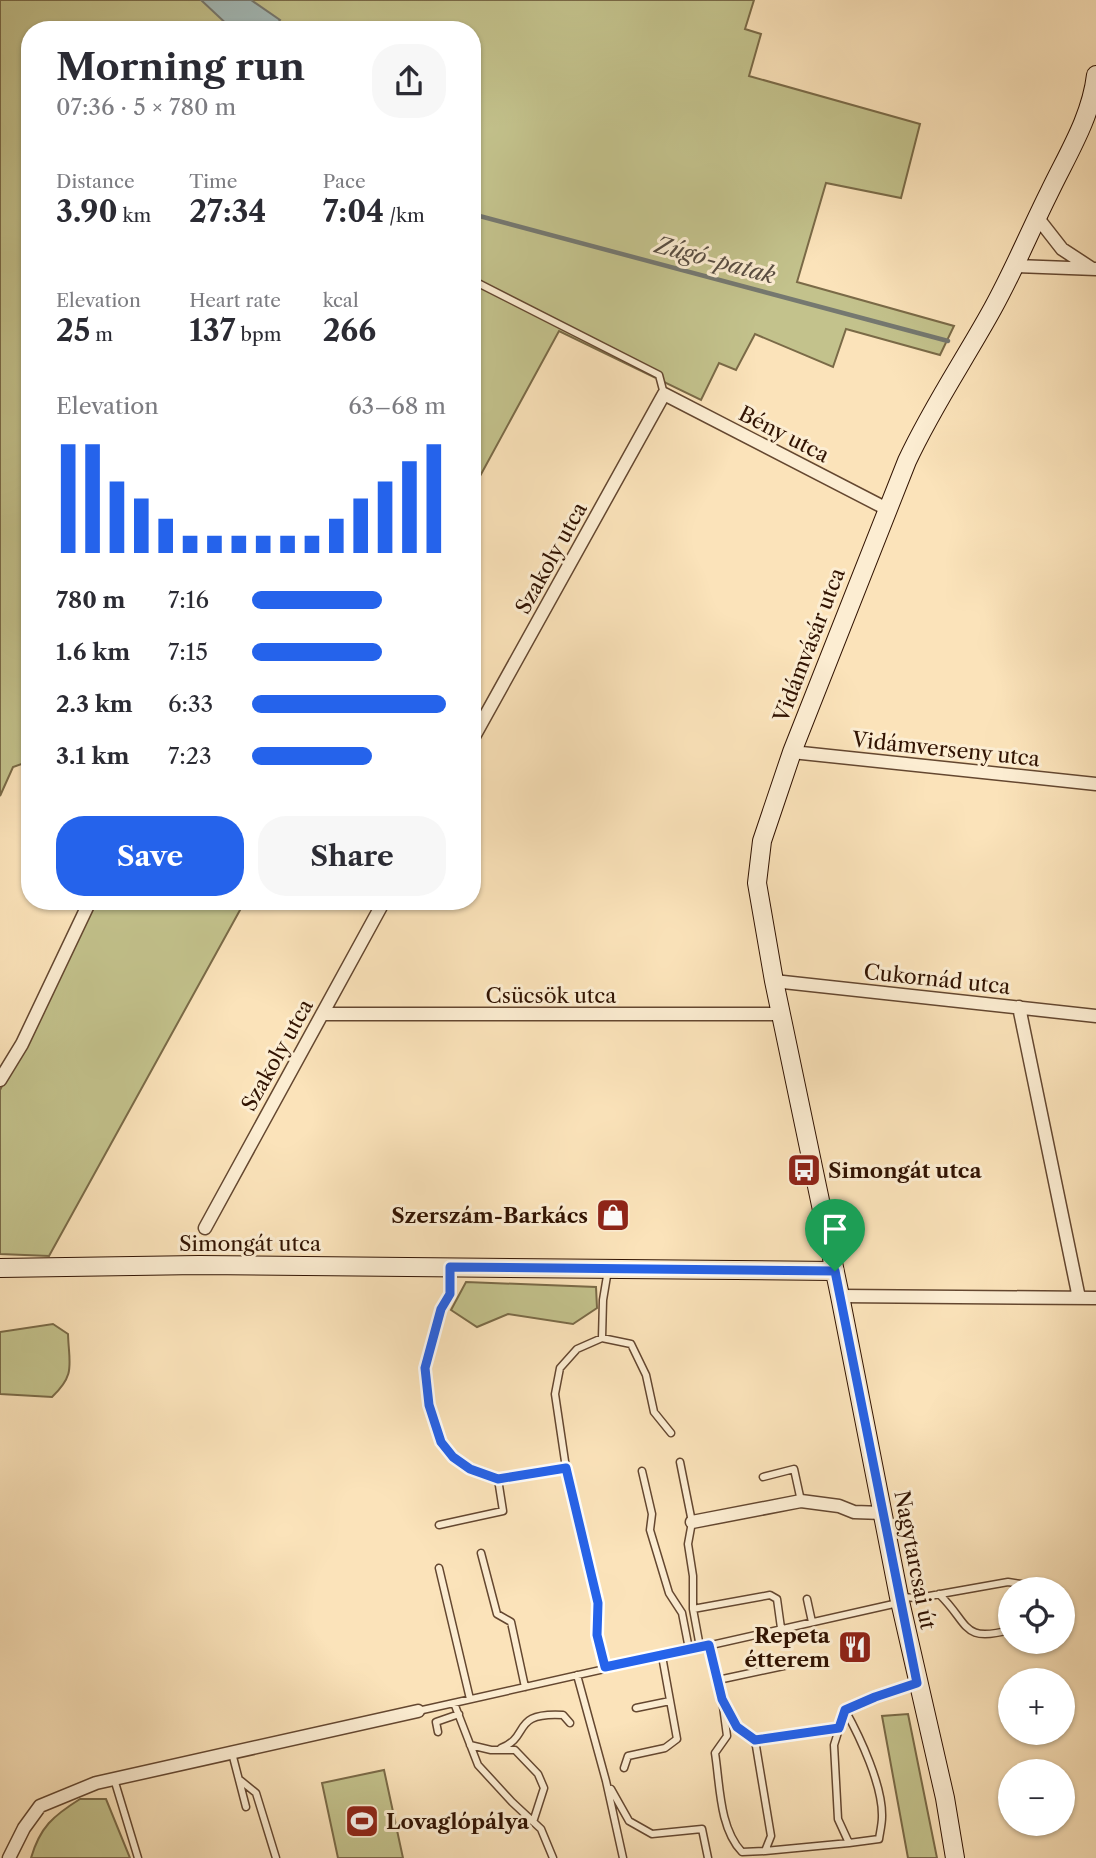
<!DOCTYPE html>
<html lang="en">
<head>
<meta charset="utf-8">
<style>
  :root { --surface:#fff; --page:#f7f7f7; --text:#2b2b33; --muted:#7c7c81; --accent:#2563eb }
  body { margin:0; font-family:"Libre Caslon Text",serif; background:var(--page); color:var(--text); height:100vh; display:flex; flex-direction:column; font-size:26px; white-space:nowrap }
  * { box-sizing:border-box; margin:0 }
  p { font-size:23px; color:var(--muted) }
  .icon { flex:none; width:38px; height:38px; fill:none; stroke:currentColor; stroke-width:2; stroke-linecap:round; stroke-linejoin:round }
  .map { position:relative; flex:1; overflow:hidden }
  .details { position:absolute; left:21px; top:21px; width:460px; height:889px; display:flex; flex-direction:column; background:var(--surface); border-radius:28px; box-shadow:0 2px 5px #0004 }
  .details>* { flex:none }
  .fabs { position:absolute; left:998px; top:1577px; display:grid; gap:14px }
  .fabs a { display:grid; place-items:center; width:77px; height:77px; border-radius:50%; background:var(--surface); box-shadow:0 2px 5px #0004; font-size:35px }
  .pin { position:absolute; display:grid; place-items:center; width:60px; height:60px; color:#fff; margin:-72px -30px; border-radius:50% 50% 50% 0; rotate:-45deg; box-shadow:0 0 7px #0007 }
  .pin .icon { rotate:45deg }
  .round { display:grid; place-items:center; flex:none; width:74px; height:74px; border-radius:28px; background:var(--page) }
  .head { display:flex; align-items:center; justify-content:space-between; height:119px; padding:0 35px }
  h1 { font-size:38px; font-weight:700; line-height:52px }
  .figures { display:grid; grid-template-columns:repeat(3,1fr); gap:10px; height:119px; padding:7px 35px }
  .figures div { display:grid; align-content:center }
  .figures b { font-size:30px; font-weight:700 }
  .figures small { font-size:19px; font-weight:400 }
  .figures p { font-size:19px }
  .chart { height:196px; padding:14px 35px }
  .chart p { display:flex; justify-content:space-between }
  .chart svg { width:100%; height:126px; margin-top:7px; stroke:var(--accent); stroke-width:6 }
  .action { display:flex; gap:14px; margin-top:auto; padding:14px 35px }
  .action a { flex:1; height:80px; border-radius:28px; background:var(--accent); color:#fff; font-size:28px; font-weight:700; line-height:80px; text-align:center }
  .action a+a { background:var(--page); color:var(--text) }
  ul { padding:0 35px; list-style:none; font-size:23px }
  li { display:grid; grid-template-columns:112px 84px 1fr; align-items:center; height:52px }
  li i { height:18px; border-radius:9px; background:var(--accent) }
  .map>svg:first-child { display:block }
  .green { fill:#c3c28c; stroke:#7a6a47; stroke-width:2 }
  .water { fill:#a3bbba; stroke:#757870; stroke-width:2 }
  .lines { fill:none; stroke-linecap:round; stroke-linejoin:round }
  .stream { stroke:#757870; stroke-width:4.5 }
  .lane-casing { stroke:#644730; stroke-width:9 }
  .street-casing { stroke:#644730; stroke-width:15 }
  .secondary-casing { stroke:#311302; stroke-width:20 }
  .lane { stroke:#fcedd2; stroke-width:6 }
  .street { stroke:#fcedd2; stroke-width:12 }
  .secondary { stroke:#fcedd2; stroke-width:18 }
  .route-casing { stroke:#fff; stroke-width:14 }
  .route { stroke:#2563eb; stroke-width:9 }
  .labels { text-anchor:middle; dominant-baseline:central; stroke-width:6; stroke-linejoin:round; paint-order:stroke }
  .street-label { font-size:21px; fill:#311302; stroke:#fcedd2 }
  .poi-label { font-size:21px; font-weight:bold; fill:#311302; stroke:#fcedd2; text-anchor:start }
  .water-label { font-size:23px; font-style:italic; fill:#594e42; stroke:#fcedd2 }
</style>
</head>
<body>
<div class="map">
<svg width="1096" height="1858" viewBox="0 0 1096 1858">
  <rect width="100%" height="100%" fill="#fbe3ba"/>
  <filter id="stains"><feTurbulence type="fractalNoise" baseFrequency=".00286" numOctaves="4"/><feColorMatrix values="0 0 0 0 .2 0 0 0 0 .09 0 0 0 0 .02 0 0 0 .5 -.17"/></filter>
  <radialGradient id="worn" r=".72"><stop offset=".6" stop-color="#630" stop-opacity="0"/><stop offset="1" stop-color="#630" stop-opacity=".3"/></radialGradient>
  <path class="green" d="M0 0H754L745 29 761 34 749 76 920 124 901 198 826 183 797 282 954 326 940 355 846 329 833 367 755 334 736 370 719 363 701 400 559 331 473 489 472 30H30V761L13 767 0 796Z
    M95 901H245L49 1256 0 1254V1090Z
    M466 1282 596 1287 597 1308 573 1324 508 1314 477 1327 451 1310Z
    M53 1324 68 1334C69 1365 76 1374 52 1397L0 1394V1332Z
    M908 1714 937 1858H908L882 1716Z
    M384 1770 403 1858H338L322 1783Z
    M80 1799H106L130 1858H31C40 1827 53 1816 80 1799Z"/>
  <path class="water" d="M201 0H251L280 20 272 30H233Z"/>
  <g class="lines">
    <path class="stream" d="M472 214 948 341"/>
    <g class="lane-casing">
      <path id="lane" d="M472 280 659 375 664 394
        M450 1269 449 1294 441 1309 425 1368 429 1405 441 1442 453 1457 470 1469 498 1479 566 1468
        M602 1338 603 1300 608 1270
        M680 1462 692 1522 688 1544 693 1576V1609L700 1647
        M642 1471 652 1514 650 1530 669 1593 682 1613 689 1649
        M763 1477 794 1469 801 1501
        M439 1525 503 1511 498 1479
        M481 1553 497 1614 511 1622 525 1687
        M439 1568 470 1699
        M939 1594C970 1624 961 1643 1010 1630
        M901 1597 918 1598 1008 1582 1021 1584 1025 1589
        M807 1599 812 1622
        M693 1609 770 1595 777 1599 781 1628
        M709 1645 722 1699 727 1736 715 1753C720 1784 719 1828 742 1852L765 1851 771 1836 755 1740 737 1727 722 1699
        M605 1667 597 1635 598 1603 566 1468 555 1394 560 1368 577 1349 602 1338 631 1344 646 1375 654 1412 671 1433
        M577 1675 606 1781 623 1858
        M718 1680 807 1661
        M454 1703 478 1765 512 1802 541 1829 553 1858
        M636 1708 670 1701
        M845 1710C860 1737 883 1786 882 1817 882 1824 880 1832 879 1839L849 1843 838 1819 834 1745 845 1710 875 1697 915 1683
        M418 1711 898 1603
        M438 1732 436 1722 459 1714
        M755 1740 839 1728
        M470 1745 491 1750H515L538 1774 544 1788 533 1822
        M501 1748C531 1737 510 1712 563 1715L570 1723
        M232 1753 246 1807
        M624 1768 628 1756 665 1748 677 1739 662 1656
        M114 1779 138 1858
        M240 1780 256 1793 276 1858
        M611 1789 629 1821 652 1834 702 1829 708 1858
        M765 1851 849 1843"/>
    </g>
    <g class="street-casing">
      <path id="street" d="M1037 217 1062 249 1091 268
        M1015 266 1096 269
        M472 740 664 394 887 509
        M792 752 1096 784
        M774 981 1096 1016
        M1019 1007 1079 1298
        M322 1014H781
        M0 1080 22 1044 90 901
        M205 1228 384 901
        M840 1296 1096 1298
        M692 1522 801 1501 839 1506 854 1512 883 1513
        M9 1858 24 1828 40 1806 96 1783 418 1711"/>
    </g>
    <g class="secondary-casing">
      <path id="secondary" d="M0 1268 199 1265 835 1271
        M955 1858 945 1798 899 1597 840 1296 774 981 757 883 762 841 792 752 907 461C932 407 965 359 993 308 1014 270 1030 231 1049 193 1067 155 1091 118 1096 75"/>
    </g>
    <use href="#lane" class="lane"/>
    <use href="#street" class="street"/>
    <use href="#secondary" class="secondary"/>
  </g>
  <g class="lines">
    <g class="route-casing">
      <path id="route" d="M450 1267 835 1271 917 1683 875 1697 845 1710 839 1728 755 1740 737 1727 722 1699 709 1645 605 1667 597 1635 598 1603 566 1468 498 1479 470 1469 453 1457 441 1442 429 1405 425 1368 441 1309 450 1294Z"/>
    </g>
    <use href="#route" class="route"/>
  </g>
  <defs>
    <g id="bus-square" transform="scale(1.75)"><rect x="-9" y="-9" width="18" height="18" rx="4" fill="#8f2418" stroke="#fcedd2"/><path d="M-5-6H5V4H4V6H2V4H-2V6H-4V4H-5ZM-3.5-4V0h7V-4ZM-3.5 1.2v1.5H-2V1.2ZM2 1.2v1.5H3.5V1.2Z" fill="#fff"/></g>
    <g id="shop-square" transform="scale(1.75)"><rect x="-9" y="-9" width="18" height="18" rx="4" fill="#8f2418" stroke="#fcedd2"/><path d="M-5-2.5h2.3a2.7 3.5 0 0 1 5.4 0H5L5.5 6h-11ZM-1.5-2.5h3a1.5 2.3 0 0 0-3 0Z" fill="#fff"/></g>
    <g id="restaurant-square" transform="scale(1.75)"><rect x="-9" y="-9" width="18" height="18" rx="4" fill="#8f2418" stroke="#fcedd2"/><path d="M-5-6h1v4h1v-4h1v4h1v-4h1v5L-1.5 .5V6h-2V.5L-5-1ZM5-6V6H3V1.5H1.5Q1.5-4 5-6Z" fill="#fff"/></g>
    <g id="stadium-square" transform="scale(1.75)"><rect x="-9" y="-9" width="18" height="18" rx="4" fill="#8f2418" stroke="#fcedd2"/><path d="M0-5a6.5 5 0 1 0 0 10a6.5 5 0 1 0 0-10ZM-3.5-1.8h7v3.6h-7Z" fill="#fff"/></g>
  </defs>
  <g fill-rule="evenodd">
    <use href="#bus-square" x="804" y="1170"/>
    <use href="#shop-square" x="613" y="1215"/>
    <use href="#restaurant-square" x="855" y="1647"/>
    <use href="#stadium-square" x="362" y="1821"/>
  </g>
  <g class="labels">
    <g class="street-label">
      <text transform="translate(784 434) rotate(27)">Bény utca</text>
      <text transform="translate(551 558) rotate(-61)">Szakoly utca</text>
      <text transform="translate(809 645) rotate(-69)">Vidámvásár utca</text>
      <text transform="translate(946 749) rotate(6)">Vidámverseny utca</text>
      <text transform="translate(937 979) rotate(6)">Cukornád utca</text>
      <text x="551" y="995">Csücsök utca</text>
      <text transform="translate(277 1055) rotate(-61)">Szakoly utca</text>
      <text x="250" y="1243">Simongát utca</text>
      <text transform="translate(915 1560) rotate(79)">Nagytarcsai út</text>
    </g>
    <g class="poi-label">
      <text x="828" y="1170">Simongát utca</text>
      <text x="588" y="1215" text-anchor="end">Szerszám-Barkács</text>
      <text x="830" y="1635" text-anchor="end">Repeta<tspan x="830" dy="24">étterem</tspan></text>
      <text x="386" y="1821">Lovaglópálya</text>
    </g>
    <g class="water-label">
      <text transform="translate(715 260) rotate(15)">Zúgó-patak</text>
    </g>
  </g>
  <rect width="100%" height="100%" filter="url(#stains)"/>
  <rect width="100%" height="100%" fill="url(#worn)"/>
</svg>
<div class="fabs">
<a><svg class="icon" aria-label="locate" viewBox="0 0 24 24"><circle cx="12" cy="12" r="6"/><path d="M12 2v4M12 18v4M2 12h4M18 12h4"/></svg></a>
<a>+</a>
<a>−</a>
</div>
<div class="pin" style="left:835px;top:1271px;background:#1e9e55"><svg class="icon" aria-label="arrive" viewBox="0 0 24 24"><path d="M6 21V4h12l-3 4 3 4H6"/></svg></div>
<section class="details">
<div class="head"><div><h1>Morning run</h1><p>07:36 · 5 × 780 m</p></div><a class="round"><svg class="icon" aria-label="share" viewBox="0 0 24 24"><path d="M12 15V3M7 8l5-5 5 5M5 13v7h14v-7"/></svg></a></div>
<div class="figures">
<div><p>Distance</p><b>3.90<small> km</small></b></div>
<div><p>Time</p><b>27:34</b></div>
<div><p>Pace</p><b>7:04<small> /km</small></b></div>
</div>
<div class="figures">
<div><p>Elevation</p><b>25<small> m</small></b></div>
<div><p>Heart rate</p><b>137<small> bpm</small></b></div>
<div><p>kcal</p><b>266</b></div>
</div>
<div class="chart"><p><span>Elevation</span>63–68 m</p>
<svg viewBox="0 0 160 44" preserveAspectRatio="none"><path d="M5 44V6M15 44V6M25 44V19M35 44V25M45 44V32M55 44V38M65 44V38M75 44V38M85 44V38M95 44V38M105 44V38M115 44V32M125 44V25M135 44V19M145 44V12M155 44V6"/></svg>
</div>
<ul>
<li><b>780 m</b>7:16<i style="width:67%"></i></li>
<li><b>1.6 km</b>7:15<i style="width:67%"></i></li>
<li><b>2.3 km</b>6:33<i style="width:100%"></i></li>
<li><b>3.1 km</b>7:23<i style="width:62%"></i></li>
</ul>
<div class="action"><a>Save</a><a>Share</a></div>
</section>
</div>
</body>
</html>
